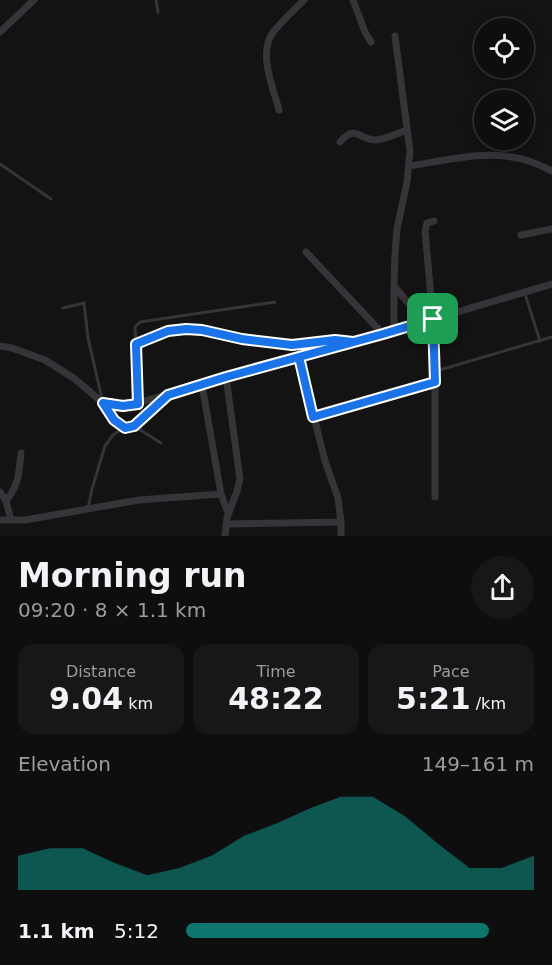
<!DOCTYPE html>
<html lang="en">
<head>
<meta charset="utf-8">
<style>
  :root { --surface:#0e0e0f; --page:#171718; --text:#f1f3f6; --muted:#9b9c9e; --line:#2e2e2f; --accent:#0f766e }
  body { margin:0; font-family:"DejaVu Sans",sans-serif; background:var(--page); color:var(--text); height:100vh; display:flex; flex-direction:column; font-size:22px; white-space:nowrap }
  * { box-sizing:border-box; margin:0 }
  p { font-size:20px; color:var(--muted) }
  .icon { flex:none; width:33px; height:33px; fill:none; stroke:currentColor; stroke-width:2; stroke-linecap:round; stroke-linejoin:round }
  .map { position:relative; height:536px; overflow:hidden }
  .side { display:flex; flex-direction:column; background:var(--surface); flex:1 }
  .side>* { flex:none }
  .tools { position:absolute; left:474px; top:18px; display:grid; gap:12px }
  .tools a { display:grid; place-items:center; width:60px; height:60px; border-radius:50%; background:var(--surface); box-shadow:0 3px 15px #0003,0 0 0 2px var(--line); font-size:30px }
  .pin { position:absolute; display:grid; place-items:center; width:51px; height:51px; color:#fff; margin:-26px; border-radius:12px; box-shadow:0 3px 9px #0006 }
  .round { display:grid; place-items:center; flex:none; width:63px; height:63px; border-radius:32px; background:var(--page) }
  .headline { display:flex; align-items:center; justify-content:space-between; height:102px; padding:0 18px }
  h1 { font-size:33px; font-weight:700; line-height:45px }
  .figures { display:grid; grid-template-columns:repeat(3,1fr); gap:9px; height:102px; padding:6px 18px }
  .figures div { display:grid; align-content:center; border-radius:15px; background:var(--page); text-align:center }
  .figures b { font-size:30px; font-weight:700 }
  .figures small { font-size:16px; font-weight:400 }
  .figures p { font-size:16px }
  .chart { height:168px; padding:12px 18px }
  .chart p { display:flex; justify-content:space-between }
  .chart svg { width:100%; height:108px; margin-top:6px; fill:var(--accent); opacity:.7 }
  ul { padding:0 18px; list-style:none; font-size:20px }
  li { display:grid; grid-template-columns:96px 72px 1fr; align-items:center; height:45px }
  li i { height:15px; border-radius:8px; background:var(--accent) }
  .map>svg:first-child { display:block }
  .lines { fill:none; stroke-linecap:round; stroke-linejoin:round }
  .lane { stroke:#343439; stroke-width:3 }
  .street { stroke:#343439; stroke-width:7 }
  .route-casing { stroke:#fff; stroke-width:12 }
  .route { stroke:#1a73e8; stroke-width:8 }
</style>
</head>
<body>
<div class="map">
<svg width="552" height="536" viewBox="0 0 552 536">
  <rect width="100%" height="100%" fill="#131314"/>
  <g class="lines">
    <path class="lane" d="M156 0 158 12
      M0 164 51 199
      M525 294 540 341
      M63 308 84 303 88 338 102 399
      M136 342 135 327 140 322 275 302
      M436 371 552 337
      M105 405 114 420 125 428
      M134 426 161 443
      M88 508 92 489 105 446 113 435 122 429 134 426 166 396"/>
    <path class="street" d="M353 0 365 32 371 42
      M0 32 34 0
      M279 110C273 87 257 52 274 31 283 20 294 10 304 0
      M340 142C356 124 358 139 375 140 385 140 398 133 407 130
      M409 166C448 160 487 149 526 160 535 163 544 167 552 171
      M434 221 427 223 425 231 433 319 435 371V497
      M521 235 552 229
      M306 252 383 334
      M394 286 395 254 397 229 407 182 410 151 395 36
      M394 330V286L424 322
      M0 346 12 348 45 360 75 379 103 403 123 406 138 403 226 377 383 334 552 284
      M299 357 325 461 338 498 341 522
      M202 385 221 494 228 513
      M138 403 136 344 168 331 186 329 202 331 242 339 292 345 335 340 350 342
      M313 417 435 382
      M0 492 6 501 11 520
      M6 501C19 485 19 473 21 453
      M0 520H25L139 500 221 494
      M226 524 341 522V536
      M225 536 227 518 237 491 240 479 226 377"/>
  </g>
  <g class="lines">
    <g class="route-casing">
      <path id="route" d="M433 319 383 334 226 377 168 395 134 426 125 428 114 420 103 403 123 406 138 404 136 344 168 331 186 329 202 330 242 339 292 345 335 340 353 342 299 357 313 417 435 382 433 319"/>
    </g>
    <use href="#route" class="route"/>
  </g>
</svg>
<div class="tools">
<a><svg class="icon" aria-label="locate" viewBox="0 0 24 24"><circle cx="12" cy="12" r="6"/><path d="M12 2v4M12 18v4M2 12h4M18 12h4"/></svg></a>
<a><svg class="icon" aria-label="layers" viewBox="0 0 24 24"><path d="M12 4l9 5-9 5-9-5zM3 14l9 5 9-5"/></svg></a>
</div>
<div class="pin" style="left:433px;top:319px;background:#1e9e55"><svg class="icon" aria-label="arrive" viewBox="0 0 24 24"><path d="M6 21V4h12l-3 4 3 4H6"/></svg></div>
</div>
<section class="side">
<div class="headline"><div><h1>Morning run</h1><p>09:20 · 8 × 1.1 km</p></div><a class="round"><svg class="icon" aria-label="share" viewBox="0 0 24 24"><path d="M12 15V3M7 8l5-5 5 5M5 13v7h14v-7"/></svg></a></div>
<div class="figures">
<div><p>Distance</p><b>9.04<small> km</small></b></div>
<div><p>Time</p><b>48:22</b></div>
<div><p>Pace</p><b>5:21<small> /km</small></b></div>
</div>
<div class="chart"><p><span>Elevation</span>149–161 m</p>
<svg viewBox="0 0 160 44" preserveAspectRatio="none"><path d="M0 44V30L10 27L20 27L30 33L40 38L50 35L60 30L70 22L80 17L90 11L100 6L110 6L120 14L130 25L140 35L150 35L160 30V44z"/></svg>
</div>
<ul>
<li><b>1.1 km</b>5:12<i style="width:87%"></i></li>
</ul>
</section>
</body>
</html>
